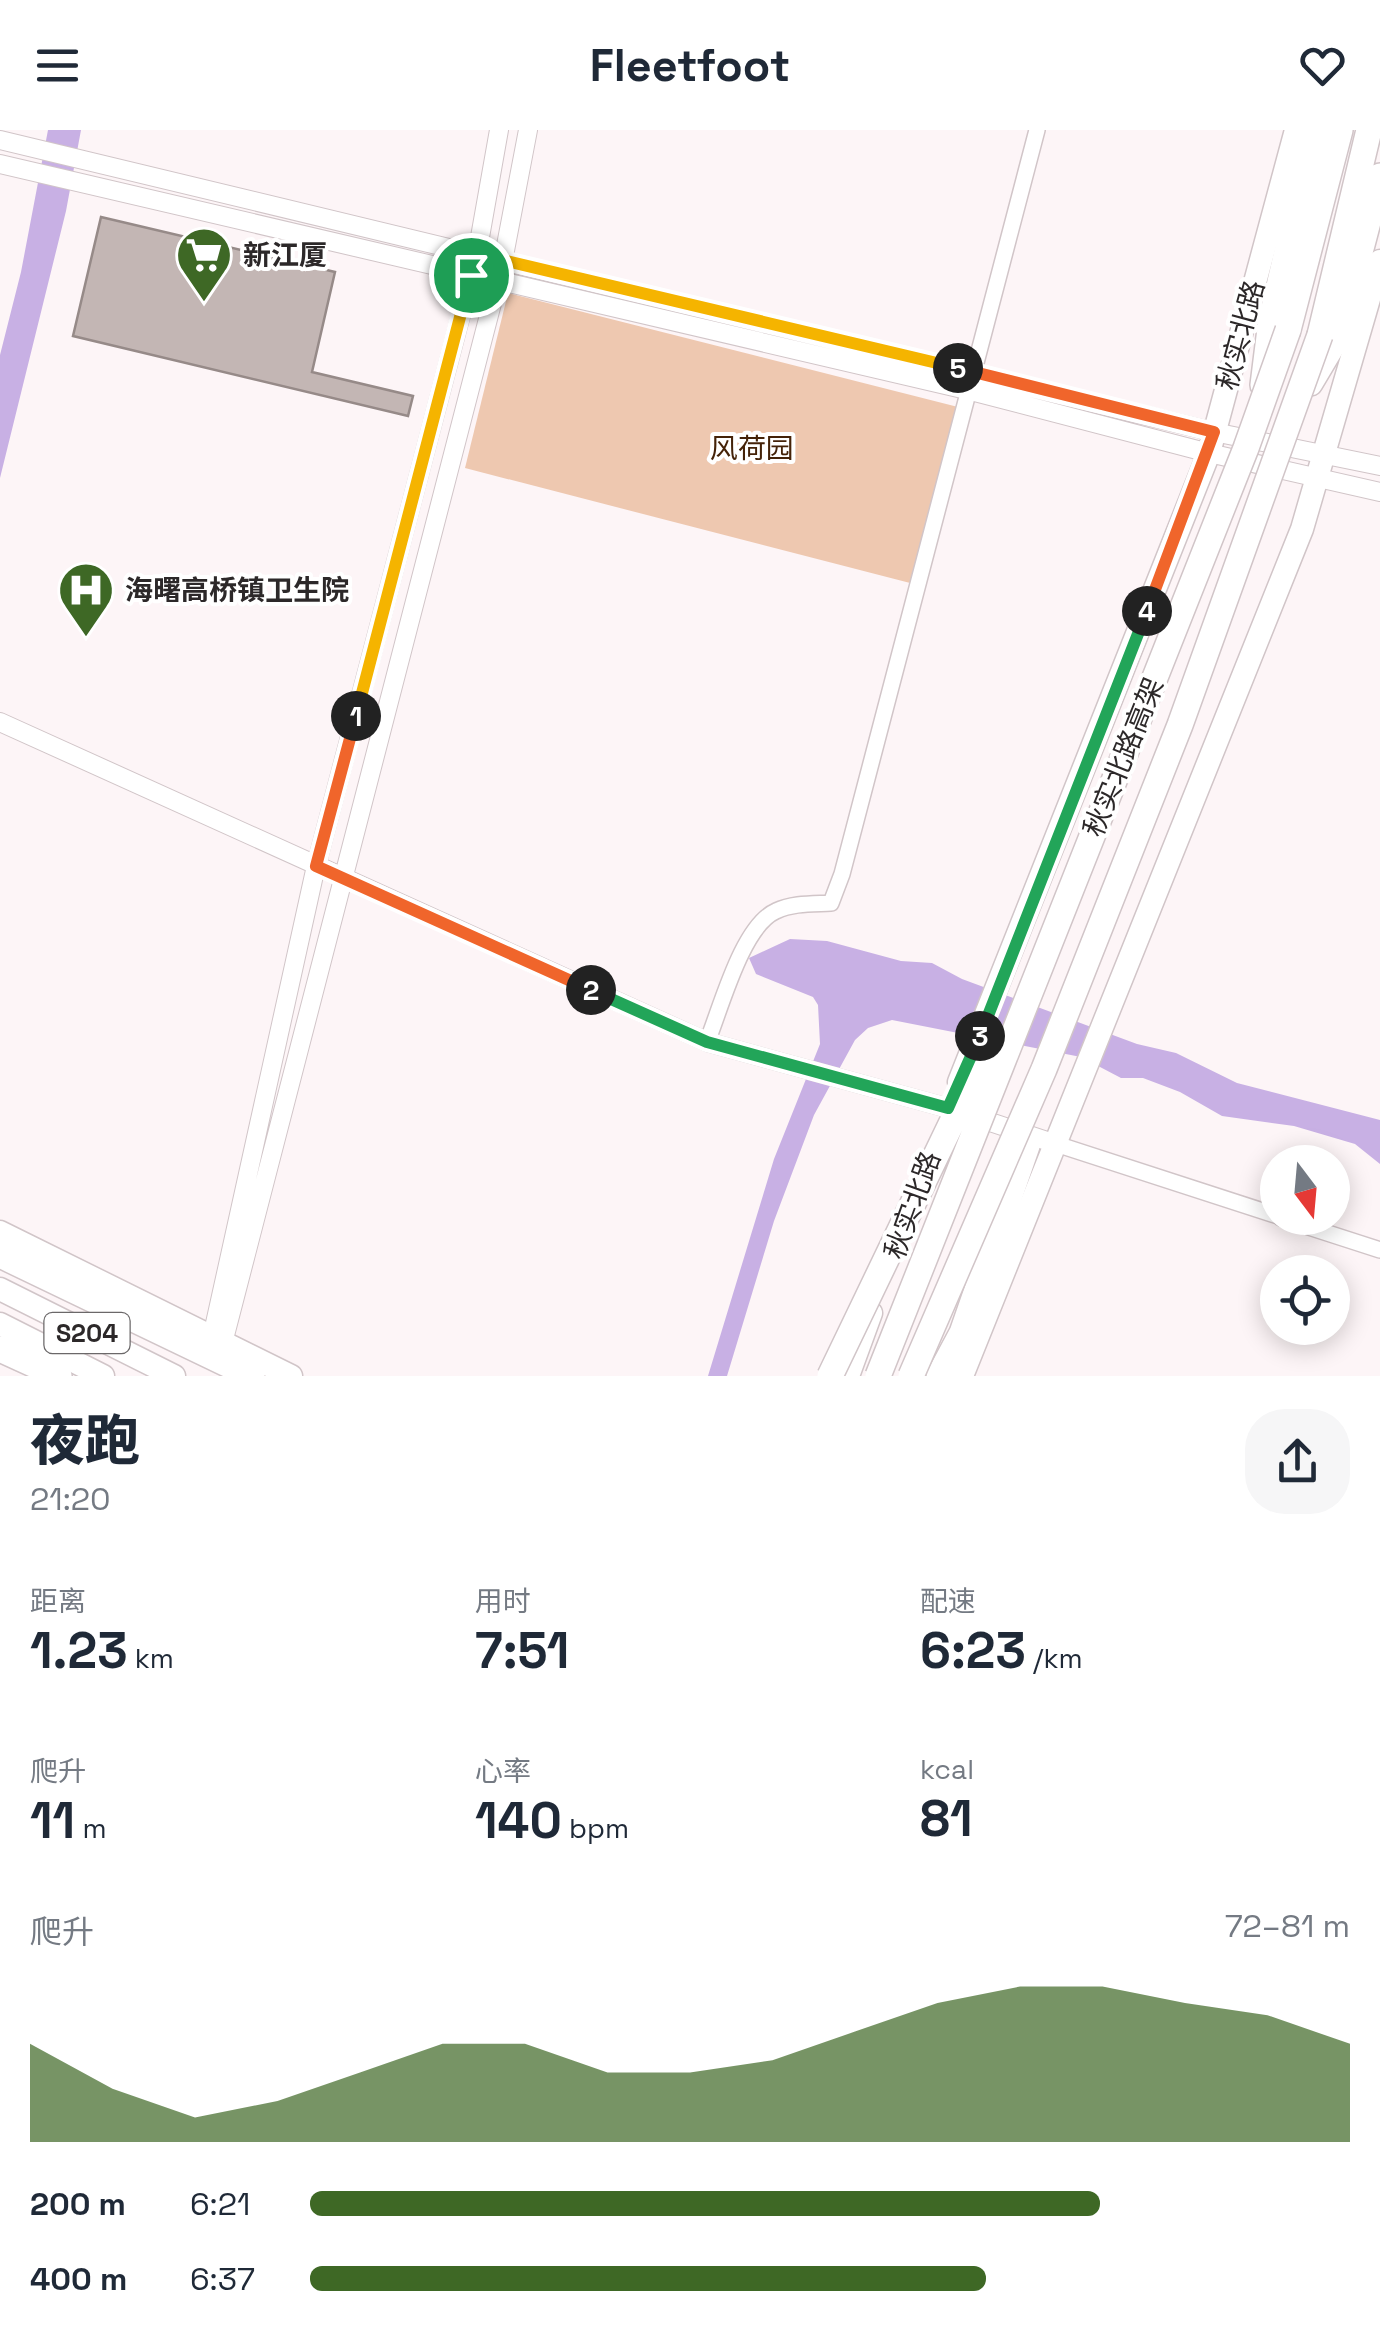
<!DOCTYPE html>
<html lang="zh">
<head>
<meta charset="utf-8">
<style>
  :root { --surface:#fff; --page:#f6f6f7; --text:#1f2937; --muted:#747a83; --accent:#3e6825 }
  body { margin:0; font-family:"Space Grotesk","Noto Sans SC",sans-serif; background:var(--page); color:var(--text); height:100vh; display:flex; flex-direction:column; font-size:38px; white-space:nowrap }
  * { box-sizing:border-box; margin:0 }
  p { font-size:32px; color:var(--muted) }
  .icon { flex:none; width:55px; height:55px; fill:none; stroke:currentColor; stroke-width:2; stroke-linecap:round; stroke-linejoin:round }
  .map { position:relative; height:1246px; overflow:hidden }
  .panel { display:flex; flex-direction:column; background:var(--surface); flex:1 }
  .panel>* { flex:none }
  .needle { width:65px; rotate:164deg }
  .buttons { position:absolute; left:1260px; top:1015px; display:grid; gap:20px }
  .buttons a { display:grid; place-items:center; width:90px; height:90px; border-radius:50%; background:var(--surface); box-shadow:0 5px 25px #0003; font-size:50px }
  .pin { position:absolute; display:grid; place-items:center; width:85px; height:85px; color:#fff; margin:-42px; border:5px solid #fff; border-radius:50%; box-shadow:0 2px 10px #0007 }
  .km { position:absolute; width:50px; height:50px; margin:-25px; border-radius:50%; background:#222; color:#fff; font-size:28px; line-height:50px; text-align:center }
  .round { display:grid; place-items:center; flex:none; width:105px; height:105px; border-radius:40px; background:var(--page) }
  .head { display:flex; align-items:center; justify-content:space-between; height:170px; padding:0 30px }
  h1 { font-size:55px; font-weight:800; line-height:75px }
  .metrics { display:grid; grid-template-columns:repeat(3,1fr); gap:15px; height:170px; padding:10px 30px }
  .metrics div { display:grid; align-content:center }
  .metrics b { font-size:50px; font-weight:800 }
  .metrics small { font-size:28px; font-weight:400 }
  .metrics p { font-size:28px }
  .chart { height:280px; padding:20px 30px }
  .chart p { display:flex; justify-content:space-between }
  .chart svg { width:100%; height:180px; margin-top:10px; fill:var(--accent); opacity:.7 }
  ul { padding:0 30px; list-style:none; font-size:32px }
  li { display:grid; grid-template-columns:160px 120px 1fr; align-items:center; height:75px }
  li i { height:25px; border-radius:12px; background:var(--accent) }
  header { display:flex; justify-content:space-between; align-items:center; height:130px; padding:0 30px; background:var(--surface); font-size:45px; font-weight:800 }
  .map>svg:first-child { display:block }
  .green { fill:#eec8b0 }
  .water { fill:#c8b0e4 }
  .building { fill:#c3b6b4; stroke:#968a88; stroke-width:2.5 }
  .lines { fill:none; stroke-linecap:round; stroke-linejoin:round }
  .minor-casing { stroke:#d1c5c8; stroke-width:18 }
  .tertiary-casing { stroke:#d1c5c8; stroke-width:20 }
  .primary-casing { stroke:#d1c5c8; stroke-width:25 }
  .trunk-casing { stroke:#d1c5c8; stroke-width:28 }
  .minor { stroke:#fff; stroke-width:15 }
  .tertiary { stroke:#fff; stroke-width:18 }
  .primary { stroke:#fff; stroke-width:22 }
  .trunk { stroke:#fff; stroke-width:25 }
  .trunk-bridge-casing { stroke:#d1c5c8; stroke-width:28; stroke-linecap:butt }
  .trunk-bridge { stroke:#fff; stroke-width:25 }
  .split-1-casing { stroke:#fff; stroke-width:20 }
  .split-2-casing { stroke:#fff; stroke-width:20 }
  .split-3-casing { stroke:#fff; stroke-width:20 }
  .split-4-casing { stroke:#fff; stroke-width:20 }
  .split-5-casing { stroke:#fff; stroke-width:20 }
  .split-6-casing { stroke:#fff; stroke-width:20 }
  .split-1 { stroke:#f5b400; stroke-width:12 }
  .split-2 { stroke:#f0652b; stroke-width:12 }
  .split-3 { stroke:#22a559; stroke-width:12 }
  .split-4 { stroke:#22a559; stroke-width:12 }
  .split-5 { stroke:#f0652b; stroke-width:12 }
  .split-6 { stroke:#f5b400; stroke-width:12 }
  .labels { text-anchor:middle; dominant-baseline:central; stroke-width:8; stroke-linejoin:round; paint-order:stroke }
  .shield { fill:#fff; stroke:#6b6869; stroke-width:2.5 }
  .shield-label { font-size:25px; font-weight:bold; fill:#2c2829 }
  .poi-label { font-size:28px; font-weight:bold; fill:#2c2829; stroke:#fff; text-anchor:start }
  .street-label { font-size:28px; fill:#2c2829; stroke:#fff }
  .park-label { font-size:28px; fill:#442208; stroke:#fff }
</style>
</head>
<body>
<header><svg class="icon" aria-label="menu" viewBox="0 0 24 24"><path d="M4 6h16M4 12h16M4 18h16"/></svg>Fleetfoot<svg class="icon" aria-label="heart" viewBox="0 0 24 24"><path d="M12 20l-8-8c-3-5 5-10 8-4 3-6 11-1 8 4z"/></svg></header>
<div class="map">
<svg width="1380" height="1246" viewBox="0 0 1380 1246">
  <rect width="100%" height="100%" fill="#fdf5f7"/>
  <path class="green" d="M508 163 958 277 914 454 465 338Z"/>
  <path class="water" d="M48 0H81L66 81 0 348V225L21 142Z
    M790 809 827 811 901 831 932 833 962 849 1137 914 1176 923 1237 953 1380 990V1034L1355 1014 1294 996 1222 986 1180 962 1143 948H1121L1081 927 892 890 868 898 855 910 814 985 774 1091 727 1246H708L774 1029 820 914 818 875 813 867 756 844 749 828Z"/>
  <path class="building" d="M101 87 335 142 312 242 413 266 408 286 73 206Z"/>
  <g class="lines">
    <g class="minor-casing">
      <path id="minor" d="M707 912C721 878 742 796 776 781 793 773 812 774 831 773L842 744 1037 0
        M1056 1014 1278 1086
        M1281 1088 1380 1120"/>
    </g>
    <g class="tertiary-casing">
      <path id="tertiary" d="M0 10 1214 302 1380 336
        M0 34 971 261 1209 323 1380 362
        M0 592 707 912 948 978 1056 1014
        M212 1207 316 736 477 124 499 0
        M223 1213 503 131 528 0"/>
    </g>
    <g class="primary-casing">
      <path id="primary" d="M959 952 1209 323 1296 0
        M0 1102 291 1246
        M0 1159 174 1246
        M0 1194 103 1246
        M848 1246 871 1183
        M962 1246 1302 399 1380 131"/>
    </g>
    <g class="trunk-casing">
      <path id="trunk" d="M1288 200 1340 0
        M1320 205 1369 0
        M1310 253 1338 206 1380 46
        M1263 255 1271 191 1315 0
        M0 1125 252 1246
        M0 1219 59 1246
        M939 1246 962 1203 1027 1016"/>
    </g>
    <use href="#minor" class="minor"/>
    <use href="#tertiary" class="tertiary"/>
    <use href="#primary" class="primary"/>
    <use href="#trunk" class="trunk"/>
    <g class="trunk-bridge-casing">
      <path id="trunk-bridge" d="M830 1246 980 934 1009 913
        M878 1246 1246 318 1288 200
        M911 1246 1044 939 1180 595 1320 205"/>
    </g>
    <use href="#trunk-bridge" class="trunk-bridge"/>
  </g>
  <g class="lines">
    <g class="split-1-casing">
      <path id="split-1" d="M356 586 471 145"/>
    </g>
    <g class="split-2-casing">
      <path id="split-2" d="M356 586 316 736 591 860"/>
    </g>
    <g class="split-3-casing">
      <path id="split-3" d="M591 860 707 912 948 978 980 906"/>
    </g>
    <g class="split-4-casing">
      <path id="split-4" d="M980 906 1147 481"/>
    </g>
    <g class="split-5-casing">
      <path id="split-5" d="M958 238 1214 302 1147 481"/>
    </g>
    <g class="split-6-casing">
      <path id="split-6" d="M471 145 477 124 958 238"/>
    </g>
    <use href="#split-1" class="split-1"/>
    <use href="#split-2" class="split-2"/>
    <use href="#split-3" class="split-3"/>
    <use href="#split-4" class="split-4"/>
    <use href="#split-5" class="split-5"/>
    <use href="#split-6" class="split-6"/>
  </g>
  <defs>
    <g id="supermarket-pin" transform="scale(2.875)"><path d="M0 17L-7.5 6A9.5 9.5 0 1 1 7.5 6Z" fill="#3e6825" stroke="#fff"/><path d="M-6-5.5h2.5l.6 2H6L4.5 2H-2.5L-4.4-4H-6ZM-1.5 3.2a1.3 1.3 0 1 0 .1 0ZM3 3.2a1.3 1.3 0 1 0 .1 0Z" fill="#fff"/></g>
    <g id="hospital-pin" transform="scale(2.875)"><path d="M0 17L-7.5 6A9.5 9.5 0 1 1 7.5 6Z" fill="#3e6825" stroke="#fff"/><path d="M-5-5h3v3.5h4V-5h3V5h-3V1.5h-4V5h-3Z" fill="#fff"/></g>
  </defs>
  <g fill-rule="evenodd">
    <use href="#supermarket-pin" x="204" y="125"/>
    <use href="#hospital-pin" x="86" y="460"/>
  </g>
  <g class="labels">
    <rect class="shield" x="44.5" y="1183" width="85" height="40" rx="8"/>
    <g class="shield-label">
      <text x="87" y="1203">S204</text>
    </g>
    <g class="poi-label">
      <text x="243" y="125">新江厦</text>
      <text x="125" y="460">海曙高桥镇卫生院</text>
    </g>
    <g class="street-label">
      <text transform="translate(1240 205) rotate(-75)">秋实北路</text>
      <text transform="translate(1123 627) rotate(-68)">秋实北路高架</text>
      <text transform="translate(912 1075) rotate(-70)">秋实北路</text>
    </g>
    <g class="park-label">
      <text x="752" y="318">风荷园</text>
    </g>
  </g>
</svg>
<div class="buttons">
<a><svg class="needle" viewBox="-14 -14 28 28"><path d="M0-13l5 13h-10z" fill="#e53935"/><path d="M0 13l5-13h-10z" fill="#747a83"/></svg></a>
<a><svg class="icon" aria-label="locate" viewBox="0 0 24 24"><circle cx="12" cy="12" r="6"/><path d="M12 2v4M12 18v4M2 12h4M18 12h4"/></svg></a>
</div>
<div class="pin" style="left:471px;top:145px;background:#1e9e55"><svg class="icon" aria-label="arrive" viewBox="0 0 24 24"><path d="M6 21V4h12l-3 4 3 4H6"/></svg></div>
<b class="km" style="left:356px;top:586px">1</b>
<b class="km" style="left:591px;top:860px">2</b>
<b class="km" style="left:980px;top:906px">3</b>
<b class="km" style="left:1147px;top:481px">4</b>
<b class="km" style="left:958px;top:238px">5</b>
</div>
<section class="panel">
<div class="head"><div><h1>夜跑</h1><p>21:20</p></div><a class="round"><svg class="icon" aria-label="share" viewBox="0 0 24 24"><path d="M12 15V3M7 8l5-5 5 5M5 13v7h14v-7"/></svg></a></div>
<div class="metrics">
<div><p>距离</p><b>1.23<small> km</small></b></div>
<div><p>用时</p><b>7:51</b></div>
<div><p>配速</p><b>6:23<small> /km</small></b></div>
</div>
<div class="metrics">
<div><p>爬升</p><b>11<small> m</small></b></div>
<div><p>心率</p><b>140<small> bpm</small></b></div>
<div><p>kcal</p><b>81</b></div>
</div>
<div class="chart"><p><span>爬升</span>72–81 m</p>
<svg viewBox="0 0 160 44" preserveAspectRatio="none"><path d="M0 44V20L10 31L20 38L30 34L40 27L50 20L60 20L70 27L80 27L90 24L100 17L110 10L120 6L130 6L140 10L150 13L160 20V44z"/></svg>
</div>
<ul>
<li><b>200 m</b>6:21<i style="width:76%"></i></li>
<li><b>400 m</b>6:37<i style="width:65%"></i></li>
</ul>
</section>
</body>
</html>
